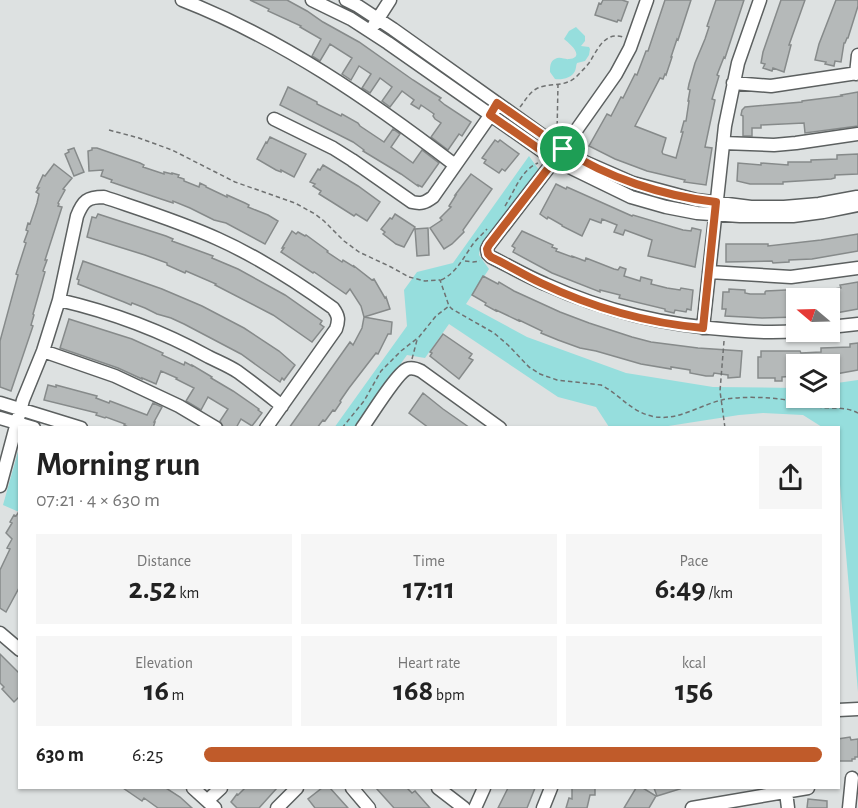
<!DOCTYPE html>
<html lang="en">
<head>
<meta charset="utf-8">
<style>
  :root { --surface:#fff; --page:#f6f6f6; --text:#222; --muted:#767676; --accent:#c05b2a }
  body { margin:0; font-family:"Alegreya Sans",sans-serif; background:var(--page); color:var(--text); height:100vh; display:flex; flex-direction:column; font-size:22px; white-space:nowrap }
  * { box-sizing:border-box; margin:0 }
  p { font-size:20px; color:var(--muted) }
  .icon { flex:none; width:33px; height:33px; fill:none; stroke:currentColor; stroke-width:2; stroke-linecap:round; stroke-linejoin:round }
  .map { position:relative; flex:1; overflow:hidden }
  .sheet { position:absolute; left:18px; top:426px; width:822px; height:363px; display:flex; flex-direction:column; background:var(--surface); border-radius:0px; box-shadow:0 2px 4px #0004 }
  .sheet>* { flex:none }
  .needle { width:39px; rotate:289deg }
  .fabs { position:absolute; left:786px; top:288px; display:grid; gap:12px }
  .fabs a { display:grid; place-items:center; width:54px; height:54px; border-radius:0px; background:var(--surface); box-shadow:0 2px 4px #0004; font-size:30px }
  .pin { position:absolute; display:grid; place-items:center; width:51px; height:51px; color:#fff; margin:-26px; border:3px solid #fff; border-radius:50%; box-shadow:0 2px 6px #0007 }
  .round { display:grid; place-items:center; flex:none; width:63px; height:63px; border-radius:0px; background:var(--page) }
  .headline { display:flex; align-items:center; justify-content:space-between; height:102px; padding:0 18px }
  h1 { font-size:33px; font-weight:700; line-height:45px }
  .stats { display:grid; grid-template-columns:repeat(3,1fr); gap:9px; height:102px; padding:6px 18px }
  .stats div { display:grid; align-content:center; border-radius:0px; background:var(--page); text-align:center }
  .stats b { font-size:30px; font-weight:700 }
  .stats small { font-size:16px; font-weight:400 }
  .stats p { font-size:16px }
  ul { padding:0 18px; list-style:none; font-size:20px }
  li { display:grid; grid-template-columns:96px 72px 1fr; align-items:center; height:45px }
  li i { height:15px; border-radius:8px; background:var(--accent) }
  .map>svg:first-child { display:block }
  .green { fill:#96dedd }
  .building { fill:#b5b9b9; stroke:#868a8a; stroke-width:1.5 }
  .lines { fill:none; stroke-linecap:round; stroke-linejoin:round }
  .minor-casing { stroke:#5c6060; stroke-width:15 }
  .path { stroke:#6f7171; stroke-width:1.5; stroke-dasharray:4.5 3; stroke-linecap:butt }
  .minor { stroke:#fff; stroke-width:12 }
  .route-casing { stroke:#fff; stroke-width:12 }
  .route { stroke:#c05b2a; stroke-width:8 }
</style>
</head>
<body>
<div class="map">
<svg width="858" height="808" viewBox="0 0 858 808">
  <rect width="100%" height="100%" fill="#dde1e1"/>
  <path class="green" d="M576 27 585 36V41L581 46 589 47 590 49 589 55 585 61 577 63C576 65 576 69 575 71 572 78 562 80 555 79L550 72C550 67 550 61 555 59 560 56 565 60 569 59 586 57 569 43 564 39L569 31Z
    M529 156 539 170 480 248 479 255 489 269 466 304 527 337 626 373 713 387 796 388V398H830V384L858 380V692L839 473 838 428 822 427 803 415 763 413 739 415 662 427H609L596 407 558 397 449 324 425 358 407 355 355 427 334 428 407 326 404 290 417 272 453 263Z
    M19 448V512L3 505Z"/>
  <path class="building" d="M250 0H287L307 11 323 22 359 42 413 80 433 93 441 98 439 100 445 105 471 122 462 136 459 134 448 150 431 137 441 123 435 119 433 116 434 114 421 105 419 109 411 104 414 100 402 91 390 107 382 101 392 87 380 78 370 93 362 88 371 74 359 66 351 80 342 74 352 58 330 44 320 61 312 56 321 39 300 27 301 26 268 11 269 9Z
    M603 0H622L628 2 621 21 618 20 617 22 595 15 599 3 601 4Z
    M665 0H691L678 40 677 39 671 57H672L666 75 665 74 663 79 660 78 635 126 666 138 662 152 663 154 676 158 683 132H681L684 121H686L689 101H688L690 90 688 89 689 84 695 63 705 39 709 27 707 26 716 0H744L725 58 724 57 717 75 719 76 712 99 715 100 705 147 712 148 706 185 684 182 685 180 647 171 615 159 589 146 607 114 611 116 621 97 623 98 635 74 637 75 646 51H648Z
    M781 0H805L789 45H791L784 72 773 68 772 71 763 68 765 64 761 63 763 52Z
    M836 0H858V6L848 38H847L845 43H844L841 62 835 61 834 66 825 64 826 62 815 60 819 44Z
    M288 87 317 102V104L341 116 342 114 358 123 360 126 384 142 393 129 400 134 391 147 413 163 422 150 439 163 422 187 418 185V186L401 174 363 151 364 150 353 142 280 105Z
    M858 92V126L805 133 804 123 761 125V128H752V136H743V116L741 115 742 110 745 107 802 102V101L842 96 841 95Z
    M270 137 306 154 294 177 281 170V172L276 170 257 159 266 142 267 143Z
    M495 140 498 142 500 140 519 154 505 171 502 169 499 173 484 163 486 160 482 158Z
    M74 148 84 172 74 176 65 154 69 152 68 150Z
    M92 148H97L140 163 144 165 143 167 164 174V172L172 174V173L179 175 178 177 184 179V181L199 187 200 183 206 186V187L227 197V195L245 203 249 205 248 207 268 215 278 221 265 244 226 223 214 220 190 208 173 201V203L161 199 111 182 112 180 101 176 103 170 89 171 88 151 92 150Z
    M858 154V174L835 175V178L831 179 783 182V184H750L737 181 738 163 761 165V163L788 165V162H811V160L837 159V155Z
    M54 164 72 178 63 189 65 190 58 203 59 204 58 206 62 207 45 260H47L43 271 45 272 33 314 34 315 31 325 33 326 11 391 0 387V341L18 275 16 274 26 243 24 242 28 231 26 230 28 223 30 224 37 203 39 194 36 192 39 188H37L43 175 45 176Z
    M323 165 358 186 380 202 367 221 356 214 354 216 332 202 319 194 321 191 313 186 315 184 310 182 318 169 320 170Z
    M471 174 492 189 463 230 464 232 452 244 444 249 430 228 442 220 440 218 451 207 449 206 456 195H455Z
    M556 184 566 189 567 187 632 216 633 215 683 230 691 231 692 228 701 230 695 267 648 256 652 240 625 230 623 235 614 232 617 225 602 219 601 223 590 219 582 236 562 226V225L548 217 547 219 540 214Z
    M98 214 166 236 173 239 172 241 213 256 212 258 238 269 285 295 322 321 320 324 324 327 312 342 273 315 215 285 216 284 186 271 185 273 167 265V263L145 255 87 237 92 217 96 218Z
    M395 214 415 227 404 247 396 244 383 234 385 232 381 229 390 218 392 219Z
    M428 228 429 255 417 256 415 229Z
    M292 231 296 234 298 232 305 236 306 235 328 251 327 252 342 262 343 260 354 267V266L372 280 374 279 385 298 386 297 390 309 364 317 361 306 350 289 346 294 314 272 313 273 281 252 284 248H282Z
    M522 231 553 245 552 247 557 249 556 251 572 257V256L585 261 586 258 614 269 618 270 620 267 626 269 624 276 640 281 641 277 652 280 651 284 667 288 680 290 681 288 693 290 691 310 687 309 686 312 675 310 674 313 665 311V309L619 298 620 295 600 290V292L552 273 513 252 515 248 512 246Z
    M858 234V251L812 259 789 260V262L773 263 772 261 726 262V244H768V246L821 240Z
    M83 261 162 289 202 306 244 328 279 351 295 365 284 380 282 378 280 382 241 354 184 324 171 318 157 314 145 308 132 303 131 305 124 302 78 284 79 280 77 279Z
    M483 276 498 284 499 282 514 291 560 312 589 323 632 337 651 342 698 348 742 351 740 377 728 378V375L714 373 713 376H706L690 373V370L671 367V369L641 364 596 351 580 348 558 340 541 333 542 331 519 320V321L496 310V311L485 305 486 303 472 295Z
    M858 282V309L830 314V298H796V317L762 318 725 316 726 309H722L723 292H729V289L745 290V293L750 294H765V292L766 291 806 289V292L827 290 841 288 840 285Z
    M364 317 392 322 391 334H388L378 354 376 353 349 388 340 401 341 402 335 411 333 410 325 421 323 420 317 428H289L350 342 353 345 362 328Z
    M69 319 132 339 163 353 162 355 184 365 185 362 192 366V365L212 377 211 378 233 391 259 409 258 410 262 413 252 426 241 419 236 428H224L220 421 228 409 208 397 201 410 186 401 194 388 176 379 177 378 161 371 156 384 142 378V379L118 368 60 348Z
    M443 334 472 354 469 358 473 360 459 379 430 356 432 353 430 352Z
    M858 343V370L830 375V364H796V376L782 377V381H775V378H758V357H761V351H800L801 353 821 352V348L850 347V344Z
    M48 385 56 387V385L97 396 96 398 109 403 110 401 147 415 153 403 162 407 154 422H155L153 428H130L124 425 125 424 106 417 105 418 96 415 97 413 44 400Z
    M423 393 443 409 470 428H429L409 413Z
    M20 510V586L6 612 0 608V570L10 549 7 548 12 539 6 533 12 523 10 522 14 515 16 516Z
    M0 654 20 674V696L14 702 2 689 4 687 0 683Z
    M850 737 851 740 858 739V757H855V759H852V761H838V739Z
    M123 788H166L180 797 192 808H158L144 798 142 801Z
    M245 788H277L259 808H237L231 802 237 794 238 795Z
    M322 788H330L348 808H315L308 799Z
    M376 788H407L412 793 415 791 430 808H394Z
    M508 788H535L527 808H498Z
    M572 788H595V795H590L587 808H566L569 798 572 799Z
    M636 788H643L656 796 649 808H624Z
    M654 788H679L680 789 657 796Z
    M808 799 827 801V808H807Z"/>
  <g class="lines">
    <g class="minor-casing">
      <path id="minor" d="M182 0C282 39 370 100 455 165
        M312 0 351 19 388 43 555 160 631 197 666 207 697 213 740 216H793L823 212 858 205
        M346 0 358 6 393 29 549 140 578 159 633 183 696 200 751 207H784L819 204 857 197
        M647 0 630 48 616 74 563 149 489 245 487 249 488 254 491 257C509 266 526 276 545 284 607 312 664 325 732 330 753 332 775 333 796 331
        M374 25 390 0
        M856 74 858 55
        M733 83 771 86 858 73
        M274 119 333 148 352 160 412 202C421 204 425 203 433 197L494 110
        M723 143 774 145 796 143 858 134
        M709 272 791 277 858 268
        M59 300C111 312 162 331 209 357 219 362 229 366 238 372 253 383 267 394 282 406
        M830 327 858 324
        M703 328 725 126 738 63 760 0
        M43 351 115 376 179 406 216 428
        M0 403 81 428
        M0 418 34 428
        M362 428C370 417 397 373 407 369 412 367 417 369 421 371L500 428
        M0 486 23 400 43 351 59 300 77 216C83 201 87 197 104 197 142 210 181 222 218 239 258 257 297 282 333 308 339 316 339 320 336 329L266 428
        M0 633 20 650
        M838 710 858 709
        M193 788 215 808
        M352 788 369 808
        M438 788 464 808
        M786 792 788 808
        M208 800 221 788
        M277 808 297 788
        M475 808 484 788
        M543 808 551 788
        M692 808 808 788
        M849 808 852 778"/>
    </g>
    <path class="path" d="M520 107C525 101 529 93 536 89 549 82 564 88 576 77 580 73 585 68 589 63 597 51 604 31 623 37
      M109 130 139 138 172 150 235 182 295 203 315 214 324 221 344 241 359 252 391 267 409 277 425 281 440 280 449 306 452 309 494 333 508 345 529 367 540 374 557 380 601 385C621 395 631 413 656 417 680 420 700 405 722 400 738 396 770 397 786 400 797 402 807 406 818 407 832 409 845 406 858 413
      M557 133 558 84
      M505 206C515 191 520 171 538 163
      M465 261 473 262 480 261
      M441 280C456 273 462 260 471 247 475 240 482 235 487 229
      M724 341 720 391 725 428
      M412 359 417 340
      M342 428 364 401 381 371 401 351 419 337 436 316 449 306"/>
    <use href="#minor" class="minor"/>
  </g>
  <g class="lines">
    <g class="route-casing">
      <path id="route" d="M563 149 555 160 490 115 497 103 563 149 489 245 487 249 488 254 491 257C508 265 524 275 541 283 591 307 648 323 703 328L716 202C663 196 608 178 563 149"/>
    </g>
    <use href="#route" class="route"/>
  </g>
</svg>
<div class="fabs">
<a><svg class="needle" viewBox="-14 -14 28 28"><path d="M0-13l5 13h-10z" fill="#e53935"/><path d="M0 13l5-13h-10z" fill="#767676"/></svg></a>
<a><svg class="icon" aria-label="layers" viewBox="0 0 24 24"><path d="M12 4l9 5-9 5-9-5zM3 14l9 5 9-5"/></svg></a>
</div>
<div class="pin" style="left:563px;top:149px;background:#1e9e55"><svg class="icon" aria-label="arrive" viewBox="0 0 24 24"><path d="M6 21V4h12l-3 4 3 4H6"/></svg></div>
<section class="sheet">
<div class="headline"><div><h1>Morning run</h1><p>07:21 · 4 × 630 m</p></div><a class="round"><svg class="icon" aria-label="share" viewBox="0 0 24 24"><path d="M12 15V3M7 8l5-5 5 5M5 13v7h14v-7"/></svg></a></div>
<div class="stats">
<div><p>Distance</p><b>2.52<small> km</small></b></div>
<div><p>Time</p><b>17:11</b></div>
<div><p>Pace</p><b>6:49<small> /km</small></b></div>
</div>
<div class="stats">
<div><p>Elevation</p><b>16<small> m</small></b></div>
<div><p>Heart rate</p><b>168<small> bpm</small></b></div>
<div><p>kcal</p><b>156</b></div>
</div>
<ul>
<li><b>630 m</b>6:25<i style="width:100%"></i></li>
</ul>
</section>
</div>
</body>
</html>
